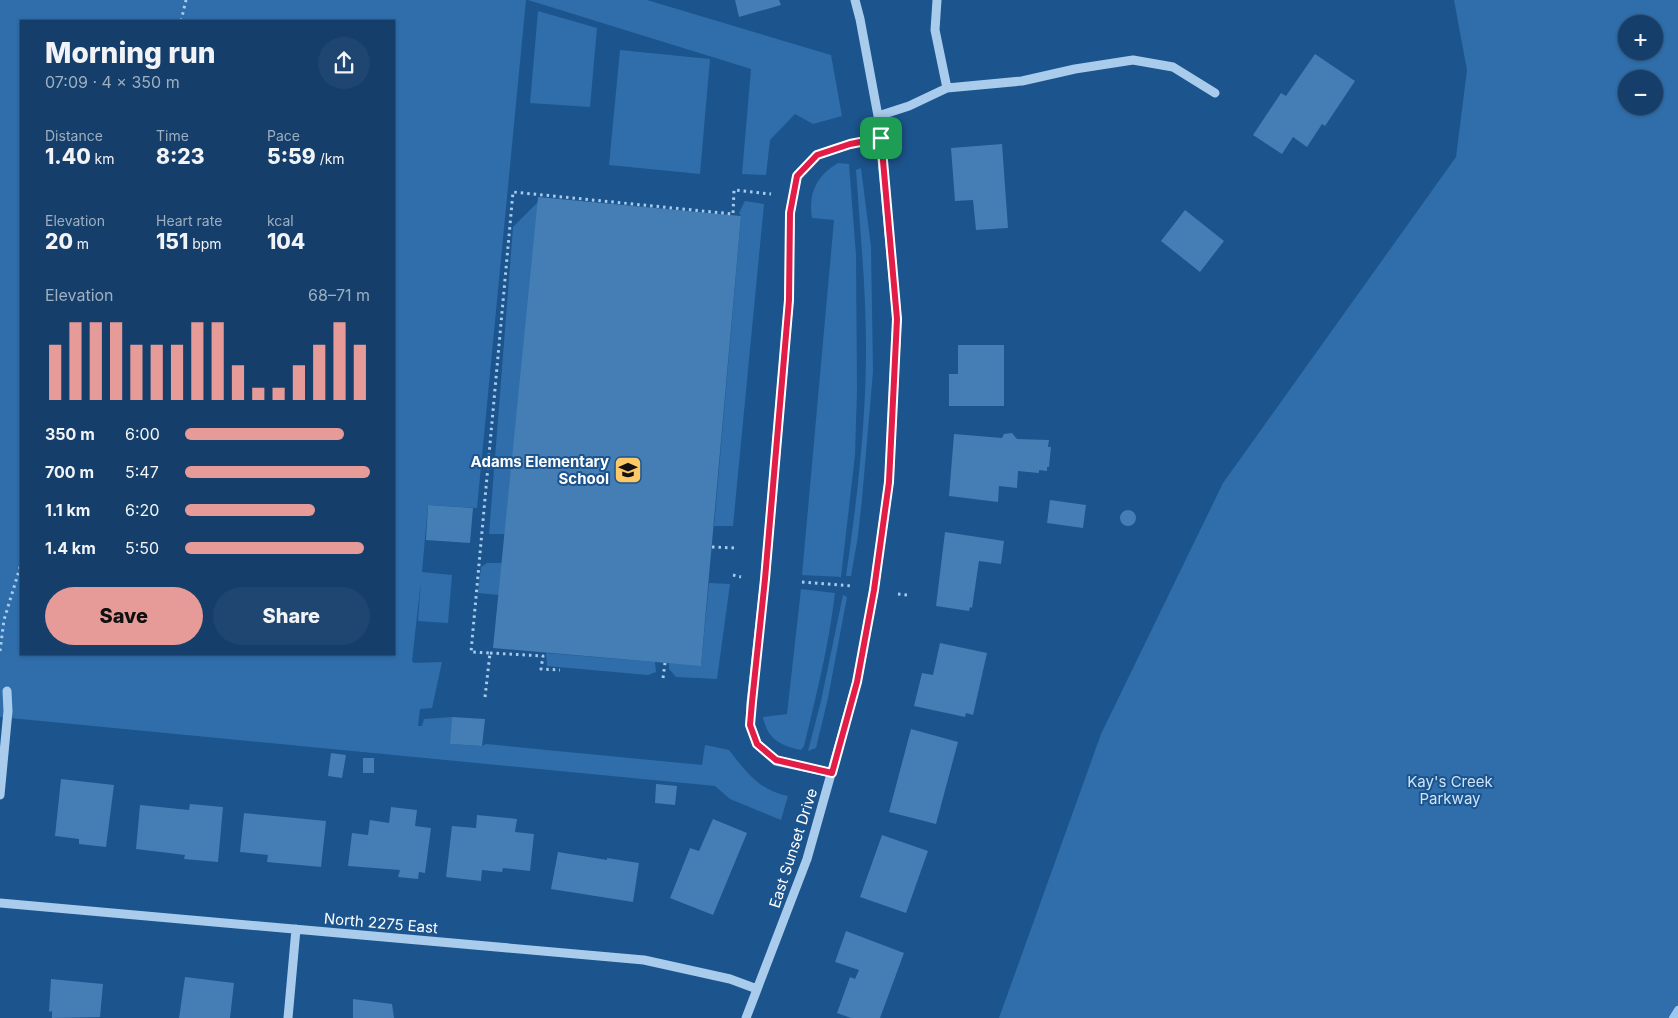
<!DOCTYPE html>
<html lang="en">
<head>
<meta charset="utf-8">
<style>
  :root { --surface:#153f6a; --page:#1e4670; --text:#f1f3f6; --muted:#9dafc1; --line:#34587e; --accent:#e69b98 }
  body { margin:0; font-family:Inter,sans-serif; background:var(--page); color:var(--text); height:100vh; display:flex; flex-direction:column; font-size:19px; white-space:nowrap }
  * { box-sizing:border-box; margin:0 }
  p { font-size:16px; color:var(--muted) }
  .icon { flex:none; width:28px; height:28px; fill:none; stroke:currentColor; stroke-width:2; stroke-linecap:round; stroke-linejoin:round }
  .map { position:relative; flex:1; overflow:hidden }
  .sheet { position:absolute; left:20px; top:20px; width:375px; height:635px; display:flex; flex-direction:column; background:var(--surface); border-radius:0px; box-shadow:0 1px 4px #0004,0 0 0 1px var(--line) }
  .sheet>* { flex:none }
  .controls { position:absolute; left:1618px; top:15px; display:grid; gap:10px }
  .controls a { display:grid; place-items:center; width:45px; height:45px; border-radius:50%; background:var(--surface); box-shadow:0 1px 4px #0004,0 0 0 1px var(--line); font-size:25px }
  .pin { position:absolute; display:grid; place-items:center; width:42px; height:42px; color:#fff; margin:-21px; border-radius:10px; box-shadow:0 2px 8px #0006 }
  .round { display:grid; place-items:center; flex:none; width:52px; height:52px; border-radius:26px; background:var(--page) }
  .headline { display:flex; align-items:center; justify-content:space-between; height:85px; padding:0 25px }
  h1 { font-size:28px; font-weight:800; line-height:38px }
  .figures { display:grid; grid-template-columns:repeat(3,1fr); gap:8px; height:85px; padding:5px 25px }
  .figures div { display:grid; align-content:center }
  .figures b { font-size:21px; font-weight:800 }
  .figures small { font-size:14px; font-weight:400 }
  .figures p { font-size:14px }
  .chart { height:140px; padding:10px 25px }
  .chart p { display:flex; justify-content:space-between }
  .chart svg { width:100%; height:90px; margin-top:5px; stroke:var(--accent); stroke-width:6 }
  .button { display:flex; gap:10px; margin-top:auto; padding:10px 25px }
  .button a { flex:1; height:58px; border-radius:30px; background:var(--accent); color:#111; font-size:20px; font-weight:800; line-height:58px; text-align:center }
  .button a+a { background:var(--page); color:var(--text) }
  ul { padding:0 25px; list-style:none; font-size:16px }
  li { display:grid; grid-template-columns:80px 60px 1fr; align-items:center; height:38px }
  li i { height:12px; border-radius:6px; background:var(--accent) }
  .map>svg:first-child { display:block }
  .green { fill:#2f6eaa; fill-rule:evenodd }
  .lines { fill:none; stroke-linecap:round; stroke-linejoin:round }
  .stream { stroke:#9cc8ef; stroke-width:8 }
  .building { fill:#447eb4 }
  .path { stroke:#a9cced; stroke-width:3; stroke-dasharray:2.5 4; stroke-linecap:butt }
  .minor { stroke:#a9cced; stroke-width:9 }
  .route-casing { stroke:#fff; stroke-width:10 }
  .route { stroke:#e11d48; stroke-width:6 }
  .labels { text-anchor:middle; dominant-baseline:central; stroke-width:4; stroke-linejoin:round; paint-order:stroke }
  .poi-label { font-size:15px; font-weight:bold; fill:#fff; stroke:#1c548d; text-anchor:end }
  .park-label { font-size:15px; fill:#cee4f9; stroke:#1c548d }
  .street-label { font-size:15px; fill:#fff; stroke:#1c548d }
</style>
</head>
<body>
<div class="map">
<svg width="1678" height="1018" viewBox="0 0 1678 1018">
  <rect width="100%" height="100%" fill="#1c548d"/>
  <path class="green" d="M0 0H526L477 508 428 505 422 572 452 575 448 623 418 621 421 580 412 661 414 663 442 662 432 708 420 709 418 726H422L424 719 452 717 451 744 482 746 486 744 702 765 705 745 729 750C745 771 760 791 788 796L781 820 730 799 715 786 0 717ZM21 21H394V654H21Z
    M528 0H647L831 55 842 116 813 124 795 114 770 140 766 175 742 174 751 69Z
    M1454 0H1678V1018H999L1101 734 1223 483 1456 157 1467 70ZM1626 24H1654V51H1626ZM1626 79H1654V106H1626Z
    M538 11 597 28 590 107 530 103Z
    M620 50 710 59 700 174 609 165Z
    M838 163 849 164 856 255 857 391 855 455 841 577 802 575 834 220 812 218C808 194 816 176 838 163Z
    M861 168 871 247 873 372 862 499 858 536 851 576H846C857 501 866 424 866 348 866 289 860 229 856 170Z
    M745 201 764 204 733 526H714L741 216 739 213Z
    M538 202 505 534H489L513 227Z
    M487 563H502L499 595 478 593 481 567Z
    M709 583 730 584 717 679 676 677 669 669V663L701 665Z
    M801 589 835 593C829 645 816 696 804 746L801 750C781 746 767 739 763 717L787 714Z
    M843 595 847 597 828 698 816 748 808 751 821 701Z
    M546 653 655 662 656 672 648 675 547 666Z"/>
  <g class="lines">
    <path class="stream" d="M1673 1018 1678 1010"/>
  </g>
  <path class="building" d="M735 0H779L781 5 739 17Z
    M1315 54 1355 81 1325 126 1322 124 1307 147 1293 137 1282 154 1253 135 1281 93 1286 96Z
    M1002 144 1008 228 976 230 973 200 955 201 951 148Z
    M538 197 741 216 701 666 493 648Z
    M1185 210 1224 241 1200 272 1161 241Z
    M958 345H1004V406H949V374H958Z
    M1012 433 1017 439 1049 440 1048 447H1051L1049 467H1047V471L1039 470V473L1018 471 1017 488 999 486 998 502 949 496 954 434 1002 438 1004 434Z
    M1050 500 1086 505 1083 528 1047 523Z
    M428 505 473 508 470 543 426 540Z
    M1120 518a8 8 0 1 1 16 0a8 8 0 1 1-16 0Z
    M945 532 1004 541 1001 564 979 561 972 608 970 607 969 611 936 606Z
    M940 643 987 653 973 715 966 713 965 717 914 706 922 673 933 675Z
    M452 717 485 719 482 746 450 744Z
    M911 729 958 742 936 824 889 812Z
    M331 753 346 755 342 778 328 776Z
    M363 758H374V773H363Z
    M61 779 114 785 106 847 79 844V839L55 836Z
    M656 784 677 786 675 805 655 803Z
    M190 804 223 807 218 862 184 859 185 855 136 849 140 805 189 810Z
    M391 807 417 810 415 826 431 828 425 873 419 872 418 879 398 877 400 870 348 866 352 833 368 835 370 820 389 823Z
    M244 813 326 821 321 867 267 862 268 855 240 852Z
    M477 815 517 819 515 832 534 834 530 871 503 868 502 872 482 870 481 881 446 877 452 826 476 828Z
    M713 819 747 833 713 915 670 898 690 848 699 851Z
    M882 835 928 851 906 913 860 897Z
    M558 852 607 860V858L639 863 633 902 551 889Z
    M846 931 904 953 880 1018H851L837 1013 850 977 855 979 859 970 835 962Z
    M185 977 234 983 230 1018H179Z
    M51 979 103 984 100 1017 52 1018V1011L49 1012Z
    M353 999 392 1004 394 1018H353Z"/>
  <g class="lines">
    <path class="path" d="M181 21 186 0
      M712 547 736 548
      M733 575 741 577
      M802 582 852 586
      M898 594 908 595
      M0 651 4 620 21 564
      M490 653 543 656 541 669 560 670
      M663 678 665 663
      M485 697 490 653 471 652 513 192 733 214 734 190 771 194"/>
    <path class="minor" d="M937 0 935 30 947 88
      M878 116 909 106 947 88 1022 81 1075 69 1133 60 1173 67 1215 93
      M832 773 776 761 757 744 750 725 751 703 765 579 789 300 790 213 797 176 817 155 850 144 881 138
      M0 795 8 711 7 691
      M0 903 644 960 730 979 757 989
      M288 1018 296 929
      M746 1018 807 859 857 682 874 590 889 482 897 319 878 116 860 19 855 0"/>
  </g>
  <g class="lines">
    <g class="route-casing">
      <path id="route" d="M881 138 897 319 889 482 874 590 857 682 832 773 776 760 757 744 750 725 752 702 765 579 789 300 790 213 797 176 817 155 850 144Z"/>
    </g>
    <use href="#route" class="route"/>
  </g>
  <defs>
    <g id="school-square" transform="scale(1.4375)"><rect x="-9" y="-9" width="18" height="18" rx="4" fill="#fdc866" stroke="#1c548d"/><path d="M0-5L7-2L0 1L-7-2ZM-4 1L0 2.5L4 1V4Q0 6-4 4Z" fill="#111"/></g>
  </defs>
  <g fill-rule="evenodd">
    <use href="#school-square" x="628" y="470"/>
  </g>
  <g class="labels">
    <g class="poi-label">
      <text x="609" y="461">Adams Elementary<tspan x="609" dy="17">School</tspan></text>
    </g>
    <g class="park-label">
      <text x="1450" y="781">Kay's Creek<tspan x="1450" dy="17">Parkway</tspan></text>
    </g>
    <g class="street-label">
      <text transform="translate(793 848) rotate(-72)">East Sunset Drive</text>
      <text transform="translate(381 923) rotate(5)">North 2275 East</text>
    </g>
  </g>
</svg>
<div class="controls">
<a>+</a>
<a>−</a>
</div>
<div class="pin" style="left:881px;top:138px;background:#1e9e55"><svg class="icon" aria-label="arrive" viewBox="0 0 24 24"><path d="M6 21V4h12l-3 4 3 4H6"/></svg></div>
<section class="sheet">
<div class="headline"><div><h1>Morning run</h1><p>07:09 · 4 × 350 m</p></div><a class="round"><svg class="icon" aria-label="share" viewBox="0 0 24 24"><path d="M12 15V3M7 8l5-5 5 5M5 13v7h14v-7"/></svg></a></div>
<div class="figures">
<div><p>Distance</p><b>1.40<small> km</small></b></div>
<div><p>Time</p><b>8:23</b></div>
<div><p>Pace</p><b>5:59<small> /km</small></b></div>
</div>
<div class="figures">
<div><p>Elevation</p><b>20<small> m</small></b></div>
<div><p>Heart rate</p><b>151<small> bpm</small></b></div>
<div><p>kcal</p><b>104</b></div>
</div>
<div class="chart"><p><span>Elevation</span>68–71 m</p>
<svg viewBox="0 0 160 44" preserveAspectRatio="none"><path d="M5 44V17M15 44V6M25 44V6M35 44V6M45 44V17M55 44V17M65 44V17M75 44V6M85 44V6M95 44V27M105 44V38M115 44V38M125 44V27M135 44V17M145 44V6M155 44V17"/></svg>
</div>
<ul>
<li><b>350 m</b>6:00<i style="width:86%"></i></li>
<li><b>700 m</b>5:47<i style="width:100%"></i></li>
<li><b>1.1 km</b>6:20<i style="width:70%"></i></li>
<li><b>1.4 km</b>5:50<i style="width:97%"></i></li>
</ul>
<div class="button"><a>Save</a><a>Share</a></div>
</section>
</div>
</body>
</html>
